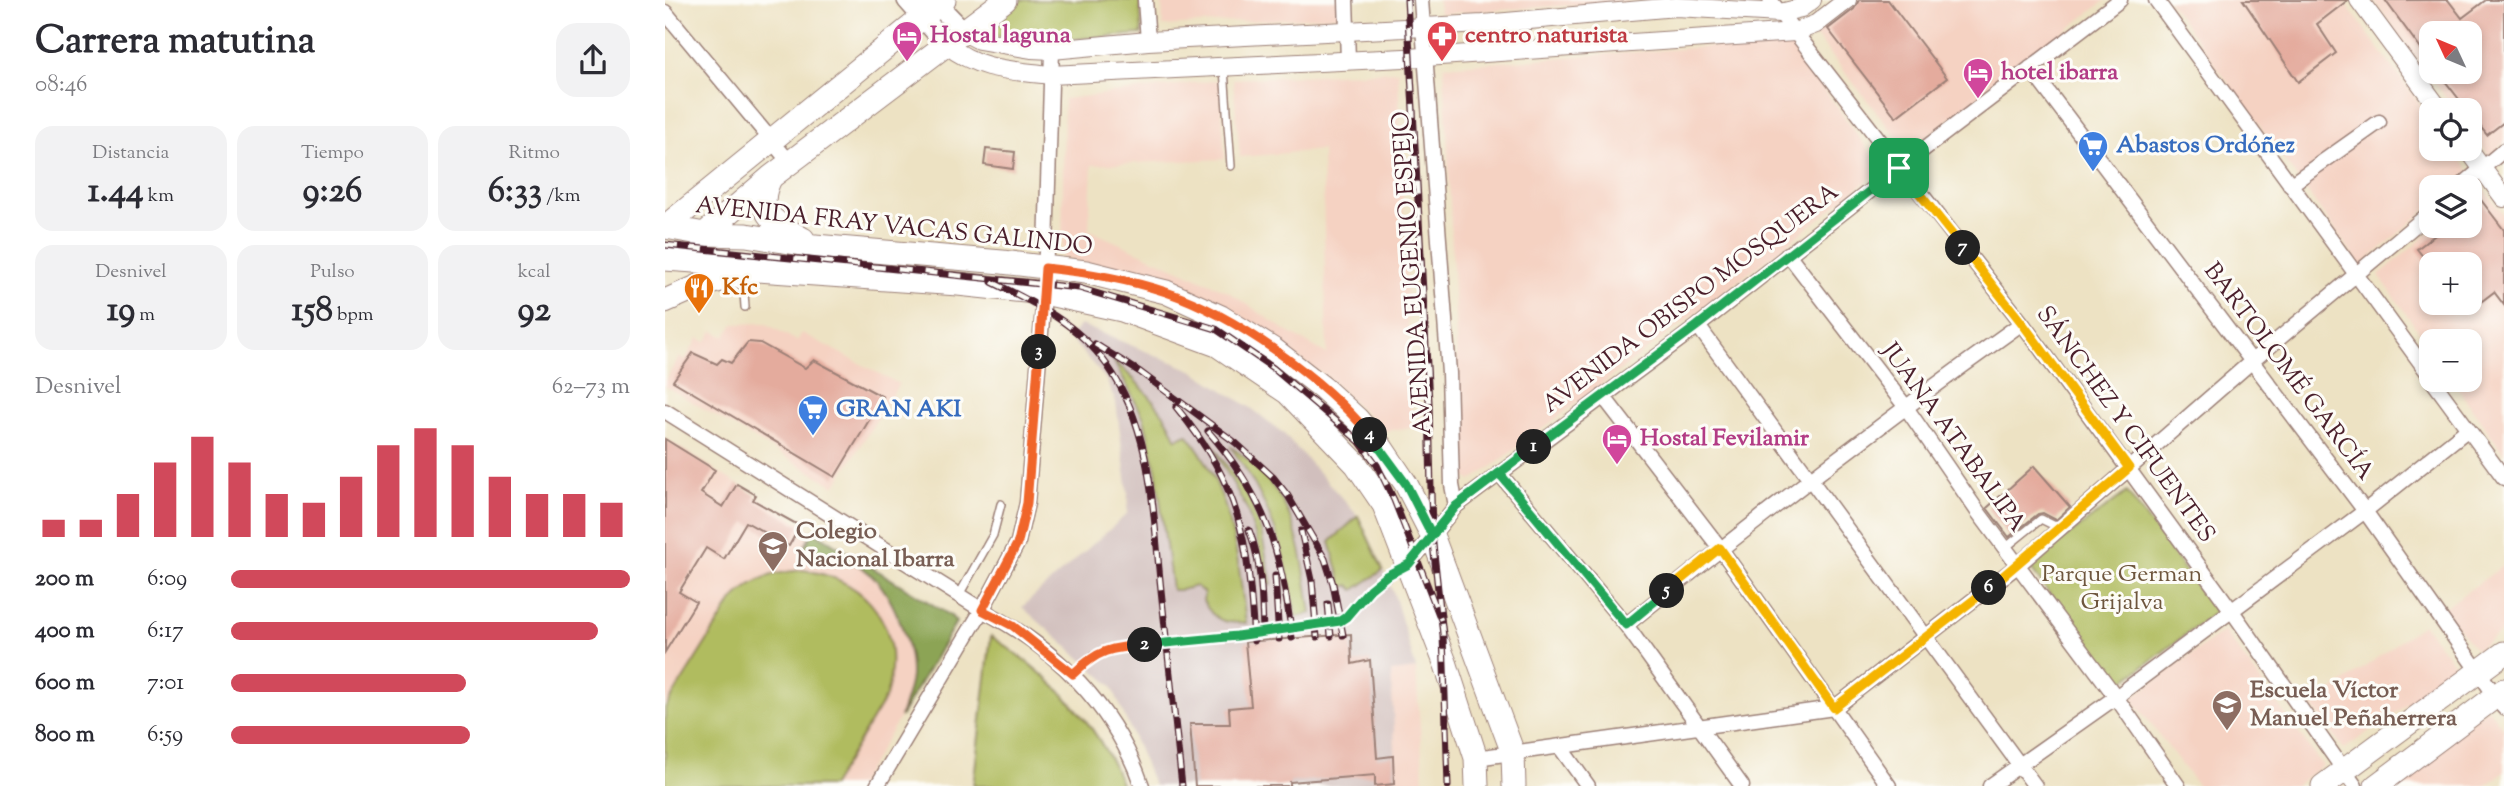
<!DOCTYPE html>
<html lang="es">
<head>
<meta charset="utf-8">
<style>
  :root { --surface:#fff; --page:#f2f2f3; --text:#2b2b33; --muted:#7c7c81; --accent:#d1495b }
  body { margin:0; font-family:"Sorts Mill Goudy",serif; background:var(--page); color:var(--text); height:100vh; display:flex; flex-direction:column; font-size:26px; white-space:nowrap }
  * { box-sizing:border-box; margin:0 }
  p { font-size:23px; color:var(--muted) }
  .icon { flex:none; width:38px; height:38px; fill:none; stroke:currentColor; stroke-width:2; stroke-linecap:round; stroke-linejoin:round }
  .map { position:relative; flex:1; overflow:hidden }
  .drawer { display:flex; flex-direction:column; background:var(--surface); width:665px }
  .drawer>* { flex:none }
  .needle { width:46px; rotate:314deg }
  .tools { position:absolute; left:1754px; top:21px; display:grid; gap:14px }
  .tools a { display:grid; place-items:center; width:63px; height:63px; border-radius:14px; background:var(--surface); box-shadow:0 4px 10px #0003; font-size:35px }
  .pin { position:absolute; display:grid; place-items:center; width:60px; height:60px; color:#fff; margin:-30px; border-radius:14px; box-shadow:0 4px 10px #0006 }
  .km { position:absolute; width:35px; height:35px; margin:-18px; border-radius:50%; background:#222; color:#fff; font-size:19px; line-height:35px; text-align:center }
  .round { display:grid; place-items:center; flex:none; width:74px; height:74px; border-radius:21px; background:var(--page) }
  .summary { display:flex; align-items:center; justify-content:space-between; height:119px; padding:0 35px }
  h1 { font-size:38px; font-weight:700; line-height:52px }
  .metrics { display:grid; grid-template-columns:repeat(3,1fr); gap:10px; height:119px; padding:7px 35px }
  .metrics div { display:grid; align-content:center; border-radius:18px; background:var(--page); text-align:center }
  .metrics b { font-size:35px; font-weight:700 }
  .metrics small { font-size:19px; font-weight:400 }
  .metrics p { font-size:19px }
  .chart { height:196px; padding:14px 35px }
  .chart p { display:flex; justify-content:space-between }
  .chart svg { width:100%; height:126px; margin-top:7px; stroke:var(--accent); stroke-width:6 }
  ul { padding:0 35px; list-style:none; font-size:23px }
  li { display:grid; grid-template-columns:112px 84px 1fr; align-items:center; height:52px }
  li i { height:18px; border-radius:9px; background:var(--accent) }
  main { display:flex; flex:1; min-height:0 }
  .map>svg:first-child { display:block }
  .built { fill:#f5d2c2; fill-rule:evenodd }
  .industrial { fill:#d1bfbd }
  .green { fill:#b0bc5e; stroke:#7d6e44; stroke-width:2 }
  .forest { fill:#8ca455; stroke:#6b6240; stroke-width:2 }
  .building { fill:#e4ab9d }
  .lines { fill:none; stroke-linecap:round; stroke-linejoin:round }
  .service-casing { stroke:#9c8077; stroke-width:10 }
  .minor-casing { stroke:#9c8077; stroke-width:17 }
  .tertiary-casing { stroke:#9c8077; stroke-width:20 }
  .secondary-casing { stroke:#9c8077; stroke-width:22 }
  .primary-casing { stroke:#9c8077; stroke-width:25 }
  .service { stroke:#fff; stroke-width:7 }
  .minor { stroke:#fff; stroke-width:14 }
  .tertiary { stroke:#fff; stroke-width:18 }
  .secondary { stroke:#fff; stroke-width:19 }
  .primary { stroke:#fff; stroke-width:23 }
  .rail-casing { stroke:#4a1f2b; stroke-width:7 }
  .rail { stroke:#fdfcf7; stroke-width:4.5; stroke-dasharray:13; stroke-linecap:butt }
  .split-1-casing { stroke:#fff; stroke-width:14 }
  .split-2-casing { stroke:#fff; stroke-width:14 }
  .split-3-casing { stroke:#fff; stroke-width:14 }
  .split-4-casing { stroke:#fff; stroke-width:14 }
  .split-5-casing { stroke:#fff; stroke-width:14 }
  .split-6-casing { stroke:#fff; stroke-width:14 }
  .split-7-casing { stroke:#fff; stroke-width:14 }
  .split-8-casing { stroke:#fff; stroke-width:14 }
  .split-1 { stroke:#22a559; stroke-width:9 }
  .split-2 { stroke:#22a559; stroke-width:9 }
  .split-3 { stroke:#f0652b; stroke-width:9 }
  .split-4 { stroke:#f0652b; stroke-width:9 }
  .split-5 { stroke:#22a559; stroke-width:9 }
  .split-6 { stroke:#f5b400; stroke-width:9 }
  .split-7 { stroke:#f5b400; stroke-width:9 }
  .split-8 { stroke:#f5b400; stroke-width:9 }
  .labels { text-anchor:middle; dominant-baseline:central; stroke-width:6; stroke-linejoin:round; paint-order:stroke }
  .hotel-label { font-size:24px; font-weight:bold; fill:#b23c85; stroke:#fdfcf7; text-anchor:start }
  .health-label { font-size:24px; font-weight:bold; fill:#be3a42; stroke:#fdfcf7; text-anchor:start }
  .shop-label { font-size:24px; font-weight:bold; fill:#366cbe; stroke:#fdfcf7; text-anchor:start }
  .street-label { font-size:24px; fill:#4a1f2b; stroke:#fdfcf7 }
  .food-label { font-size:24px; font-weight:bold; fill:#c56008; stroke:#fdfcf7; text-anchor:start }
  .education-label { font-size:24px; font-weight:bold; fill:#785e54; stroke:#fdfcf7; text-anchor:start }
  .park-label { font-size:24px; fill:#6e563d; stroke:#fdfcf7 }
</style>
</head>
<body>
<main>
<section class="drawer">
<div class="summary"><div><h1>Carrera matutina</h1><p>08:46</p></div><a class="round"><svg class="icon" aria-label="share" viewBox="0 0 24 24"><path d="M12 15V3M7 8l5-5 5 5M5 13v7h14v-7"/></svg></a></div>
<div class="metrics">
<div><p>Distancia</p><b>1.44<small> km</small></b></div>
<div><p>Tiempo</p><b>9:26</b></div>
<div><p>Ritmo</p><b>6:33<small> /km</small></b></div>
</div>
<div class="metrics">
<div><p>Desnivel</p><b>19<small> m</small></b></div>
<div><p>Pulso</p><b>158<small> bpm</small></b></div>
<div><p>kcal</p><b>92</b></div>
</div>
<div class="chart"><p><span>Desnivel</span>62–73 m</p>
<svg viewBox="0 0 160 44" preserveAspectRatio="none"><path d="M5 44V38M15 44V38M25 44V29M35 44V18M45 44V9M55 44V18M65 44V29M75 44V32M85 44V23M95 44V12M105 44V6M115 44V12M125 44V23M135 44V29M145 44V29M155 44V32"/></svg>
</div>
<ul>
<li><b>200 m</b>6:09<i style="width:100%"></i></li>
<li><b>400 m</b>6:17<i style="width:92%"></i></li>
<li><b>600 m</b>7:01<i style="width:59%"></i></li>
<li><b>800 m</b>6:59<i style="width:60%"></i></li>
</ul>
</section>
<div class="map">
<svg width="1839" height="786" viewBox="0 0 1839 786">
  <rect width="100%" height="100%" fill="#fdfcf7"/>
  <filter id="ink" filterUnits="userSpaceOnUse"><feTurbulence type="fractalNoise" baseFrequency=".0143" numOctaves="2"/><feDisplacementMap in="SourceGraphic" scale="14" xChannelSelector="R" yChannelSelector="G"/><feConvolveMatrix kernelMatrix="1 2 1 2 8 2 1 2 1" color-interpolation-filters="sRGB"/></filter>
  <filter id="wash" filterUnits="userSpaceOnUse"><feTurbulence type="fractalNoise" baseFrequency=".00686" numOctaves="4" result="noise"/><feDisplacementMap in="SourceGraphic" scale="28" xChannelSelector="R" yChannelSelector="G"/><feGaussianBlur stdDeviation="1.57" result="paint"/><feColorMatrix in="noise" values="0 0 0 0 0 0 0 0 0 0 0 0 0 0 0 0 0 1.4 0 .05"/><feComposite in="paint" operator="in"/></filter>
  <g filter="url(#wash)">
    <rect width="100%" height="100%" fill="#ede2c3"/>
    <path class="built" d="M497 0H674L675 16 498 26Z
      M773 0H984L775 14Z
      M1193 0H1441L1243 151 1149 34Z
      M1503 0H1678L1766 119V149H1788L1805 172 1787 187H1766V206L1696 266Z
      M1708 0H1839V143L1824 156 1804 129V110H1790ZM1766 33H1804V72H1766Z
      M1124 41 1217 169 1112 252 832 463 806 481 797 474 779 66Z
      M733 71 747 428 719 431 662 377 540 298 397 257 399 99 555 80 560 159 427 165 424 230 564 292 620 330 662 354 657 150 575 157 568 79Z
      M1818 187 1839 216V454L1787 380H1804V341H1766V349L1714 275 1772 226H1804V199ZM1766 264H1804V303H1766Z
      M100 323 132 341 137 333 234 384 170 486 0 386V381L14 357 20 360 33 338 41 342 48 331 60 337 69 324Z
      M0 439 290 620 289 628 193 786H0Z
      M1839 565V630L1811 650 1778 609Z
      M1758 624 1793 669 1679 749 1647 706Z
      M1559 631 1658 766 1630 786H1533L1466 698Z
      M751 669 759 786H732L725 671Z
      M1823 708 1839 730V772L1820 786H1715Z"/>
    <path class="industrial" d="M416 325 527 370 586 408 618 433 693 516 729 594 751 669 726 672 732 786H489L447 686 357 607 462 514 463 493 451 402 440 378 404 337Z"/>
    <path class="green" d="M351 0H475L477 34 371 42 339 38 313 30Z
      M448 360C469 378 503 412 511 439L522 434C566 488 573 556 581 623 559 623 550 622 538 601L539 593 531 586 516 590H507L491 470 479 418Z
      M543 438 584 498 596 531 607 585H601L594 547 582 509Z
      M565 446C630 491 635 540 646 613L631 618C621 551 605 501 565 446Z
      M1462 492 1551 612 1452 686 1363 565Z
      M693 516 718 570 689 590 684 585 678 588 665 542Z
      M139 570C206 581 240 629 221 696L167 786H0V708L64 606C83 579 108 572 139 570Z
      M326 636C384 675 432 719 457 786H308Z"/>
    <path class="forest" d="M148 531 286 616 291 622 235 717C239 704 245 689 246 676 247 645 228 593 204 573 187 558 160 553 139 548Z"/>
    <g id="blocks">
      <path class="building" d="M1194 0H1223L1282 78 1231 117 1163 29 1189 9Z
        M1578 0H1683L1652 24 1671 53 1633 82Z
        M1720 0H1783L1797 18 1821 0H1839V122L1822 135 1773 72H1804V33H1766V63Z
        M321 149 350 152 348 169 319 165Z
        M1816 200 1839 230V305L1829 292 1804 311V264H1764L1752 249 1782 226H1804V208Z
        M83 342 95 343 140 368 149 360 218 397 170 477 8 381 28 353 52 364 57 359 66 363Z
        M0 439 50 470 36 493 58 507 72 484 91 495 88 500 135 526 124 546 81 522 59 559 41 548 14 592 31 602 0 652Z
        M1369 466 1405 507 1391 520 1378 513 1373 514 1344 537 1322 508Z
        M686 634 687 664 705 660 712 758 728 756 729 784 710 786V775L625 782V786H530L525 724H565L564 708 586 706 580 642Z"/>
    </g>
  </g>
  <g filter="url(#ink)">
    <use href="#blocks" fill-opacity="0" stroke="#9c8077" stroke-width="2"/>
    <g class="lines">
      <g class="service-casing">
        <path id="service" d="M559 69 566 166
          M78 278 80 307
          M1340 548 1376 519 1388 525 1393 530
          M294 595 328 535 336 504
          M409 674 428 656 454 647 572 636 673 622C688 614 694 600 706 589 716 579 728 573 740 566"/>
      </g>
      <g class="minor-casing">
        <path id="minor" d="M480 0 483 41
          M681 0 683 60
          M756 0 784 373 787 485 791 506
          M1105 0 1357 323 1567 611 1690 786
          M1491 0 1766 377
          M0 12 126 164
          M1365 68 1700 511 1839 708
          M1625 185 1714 122
          M1795 187 1839 150
          M1123 254 1240 406 1313 512 1451 697 1513 786
          M1033 326 1370 786
          M1767 380 1839 478
          M938 396 1055 548 1224 786
          M0 411 317 610C391 648 450 707 477 786
          M834 473 961 625 1077 786
          M744 564 791 506 1033 326 1234 168 1455 0
          M961 625C1090 520 1222 419 1357 323
          M895 747 923 786
          M811 758 1169 708 1352 566 1586 362 1766 212
          M212 786 317 610 353 542 362 503 380 283 387 50
          M1325 786 1451 697 1700 511 1803 429"/>
      </g>
      <g class="tertiary-casing">
        <path id="tertiary" d="M1694 0 1775 110
          M299 32 314 40 366 49 387 50 483 41 818 24 1011 7 1115 13 1136 8 1147 0
          M282 45C315 71 345 70 385 75L760 57 1130 32 1151 24 1182 0
          M1803 149 1839 198"/>
      </g>
      <g class="secondary-casing">
        <path id="secondary" d="M242 0 282 45
          M268 0 299 32"/>
      </g>
      <g class="primary-casing">
        <path id="primary" d="M106 177C87 213 110 223 138 239
          M0 227 40 234 81 235 150 246 337 262 421 272 501 292 556 317 609 350 658 388 692 419 716 447 741 484 767 535 848 753 849 786
          M0 227 279 0
          M36 237 106 177 340 0
          M0 259 74 264 93 270 293 284 379 293 457 310 552 345 623 393 691 464 719 505 781 665 811 758 812 786
          M0 301 34 286 86 272
          M1658 786 1839 653
          M1711 786 1839 690"/>
      </g>
      <use href="#service" class="service"/>
      <use href="#minor" class="minor"/>
      <use href="#tertiary" class="tertiary"/>
      <use href="#secondary" class="secondary"/>
      <use href="#primary" class="primary"/>
      <g class="rail-casing">
        <path id="rail" d="M742 0 764 402 767 535 778 635 783 786
          M0 245 414 288 551 329 608 368 694 441 712 465 729 500 776 620
          M327 282C370 303 413 324 442 365 488 430 488 514 496 590 503 655 510 721 517 786
          M430 344 475 372 571 443 608 477 623 496 660 559 668 584 678 635
          M511 407C577 487 583 541 589 641
          M543 431C601 497 617 553 627 638
          M584 530C597 563 597 597 598 633
          M636 531 647 580 652 637
          M610 576 614 639
          M663 604 666 636"/>
      </g>
      <use href="#rail" class="rail"/>
    </g>
  </g>
  <g class="lines" filter="url(#ink)">
    <g class="split-1-casing">
      <path id="split-1" d="M869 447 1032 326 1234 168"/>
    </g>
    <g class="split-2-casing">
      <path id="split-2" d="M480 645 572 636 675 621 681 617 705 589 721 576 744 564 791 506 869 447"/>
    </g>
    <g class="split-3-casing">
      <path id="split-3" d="M374 352 362 503 353 542 317 610 348 626 408 674C434 649 445 648 480 645"/>
    </g>
    <g class="split-4-casing">
      <path id="split-4" d="M374 352 380 268C420 272 462 279 501 292 570 315 659 379 705 435"/>
    </g>
    <g class="split-5-casing">
      <path id="split-5" d="M705 435 741 484 767 535 791 506 834 473 961 625 1002 591"/>
    </g>
    <g class="split-6-casing">
      <path id="split-6" d="M1002 591 1055 548 1169 708 1324 588"/>
    </g>
    <g class="split-7-casing">
      <path id="split-7" d="M1298 248 1357 323 1464 468 1324 588"/>
    </g>
    <g class="split-8-casing">
      <path id="split-8" d="M1234 168 1298 248"/>
    </g>
    <use href="#split-1" class="split-1"/>
    <use href="#split-2" class="split-2"/>
    <use href="#split-3" class="split-3"/>
    <use href="#split-4" class="split-4"/>
    <use href="#split-5" class="split-5"/>
    <use href="#split-6" class="split-6"/>
    <use href="#split-7" class="split-7"/>
    <use href="#split-8" class="split-8"/>
  </g>
  <defs>
    <g id="hotel-pin" transform="scale(1.575)"><path d="M0 17L-7.5 6A9.5 9.5 0 1 1 7.5 6Z" fill="#d1479c" stroke="#fdfcf7"/><path d="M-6-4.5h1.5V1H6V5H4.5V3h-9V5H-6ZM-4 0a1.8 1.8 0 1 1 3.6 0ZM.5 0V-2.5h3Q6-2.5 6 0Z" fill="#fff"/></g>
    <g id="pharmacy-pin" transform="scale(1.575)"><path d="M0 17L-7.5 6A9.5 9.5 0 1 1 7.5 6Z" fill="#e0444e" stroke="#fdfcf7"/><path d="M-2-6h4v4h4v4h-4v4h-4v-4h-4v-4h4Z" fill="#fff"/></g>
    <g id="supermarket-pin" transform="scale(1.575)"><path d="M0 17L-7.5 6A9.5 9.5 0 1 1 7.5 6Z" fill="#3f7fe0" stroke="#fdfcf7"/><path d="M-6-5.5h2.5l.6 2H6L4.5 2H-2.5L-4.4-4H-6ZM-1.5 3.2a1.3 1.3 0 1 0 .1 0ZM3 3.2a1.3 1.3 0 1 0 .1 0Z" fill="#fff"/></g>
    <g id="restaurant-pin" transform="scale(1.575)"><path d="M0 17L-7.5 6A9.5 9.5 0 1 1 7.5 6Z" fill="#e8710a" stroke="#fdfcf7"/><path d="M-5-6h1v4h1v-4h1v4h1v-4h1v5L-1.5 .5V6h-2V.5L-5-1ZM5-6V6H3V1.5H1.5Q1.5-4 5-6Z" fill="#fff"/></g>
    <g id="school-pin" transform="scale(1.575)"><path d="M0 17L-7.5 6A9.5 9.5 0 1 1 7.5 6Z" fill="#8d6e63" stroke="#fdfcf7"/><path d="M0-5L7-2L0 1L-7-2ZM-4 1L0 2.5L4 1V4Q0 6-4 4Z" fill="#fff"/></g>
  </defs>
  <g fill-rule="evenodd">
    <use href="#hotel-pin" x="242" y="36"/>
    <use href="#pharmacy-pin" x="777" y="36"/>
    <use href="#hotel-pin" x="1313" y="73"/>
    <use href="#supermarket-pin" x="1428" y="146"/>
    <use href="#restaurant-pin" x="34" y="288"/>
    <use href="#supermarket-pin" x="148" y="410"/>
    <use href="#hotel-pin" x="952" y="439"/>
    <use href="#school-pin" x="108" y="546"/>
    <use href="#school-pin" x="1562" y="705"/>
  </g>
  <g class="labels">
    <g class="hotel-label">
      <text x="265" y="36">Hostal laguna</text>
      <text x="1336" y="73">hotel ibarra</text>
      <text x="975" y="439">Hostal Fevilamir</text>
    </g>
    <g class="health-label">
      <text x="800" y="36">centro naturista</text>
    </g>
    <g class="shop-label">
      <text x="1451" y="146">Abastos Ordóñez</text>
      <text x="171" y="410">GRAN AKI</text>
    </g>
    <g class="street-label">
      <text transform="translate(229 227) rotate(6)">AVENIDA FRAY VACAS GALINDO</text>
      <text transform="translate(748 273) rotate(-94)">AVENIDA EUGENIO ESPEJO</text>
      <text transform="translate(1026 299) rotate(-37)">AVENIDA OBISPO MOSQUERA</text>
      <text transform="translate(1623 372) rotate(53)">BARTOLOMÉ GARCÍA</text>
      <text transform="translate(1460 425) rotate(54)">SÁNCHEZ Y CIFUENTES</text>
      <text transform="translate(1288 438) rotate(54)">JUANA ATABALIPA</text>
    </g>
    <g class="food-label">
      <text x="57" y="288">Kfc</text>
    </g>
    <g class="education-label">
      <text x="131" y="532">Colegio<tspan x="131" dy="28">Nacional Ibarra</tspan></text>
      <text x="1585" y="691">Escuela Víctor<tspan x="1585" dy="28">Manuel Peñaherrera</tspan></text>
    </g>
    <g class="park-label">
      <text x="1457" y="575">Parque German<tspan x="1457" dy="28">Grijalva</tspan></text>
    </g>
  </g>
</svg>
<div class="tools">
<a><svg class="needle" viewBox="-14 -14 28 28"><path d="M0-13l5 13h-10z" fill="#e53935"/><path d="M0 13l5-13h-10z" fill="#7c7c81"/></svg></a>
<a><svg class="icon" aria-label="locate" viewBox="0 0 24 24"><circle cx="12" cy="12" r="6"/><path d="M12 2v4M12 18v4M2 12h4M18 12h4"/></svg></a>
<a><svg class="icon" aria-label="layers" viewBox="0 0 24 24"><path d="M12 4l9 5-9 5-9-5zM3 14l9 5 9-5"/></svg></a>
<a>+</a>
<a>−</a>
</div>
<div class="pin" style="left:1234px;top:168px;background:#1e9e55"><svg class="icon" aria-label="arrive" viewBox="0 0 24 24"><path d="M6 21V4h12l-3 4 3 4H6"/></svg></div>
<b class="km" style="left:869px;top:447px">1</b>
<b class="km" style="left:480px;top:645px">2</b>
<b class="km" style="left:374px;top:352px">3</b>
<b class="km" style="left:705px;top:435px">4</b>
<b class="km" style="left:1002px;top:591px">5</b>
<b class="km" style="left:1324px;top:588px">6</b>
<b class="km" style="left:1298px;top:248px">7</b>
</div>
</main>
</body>
</html>
